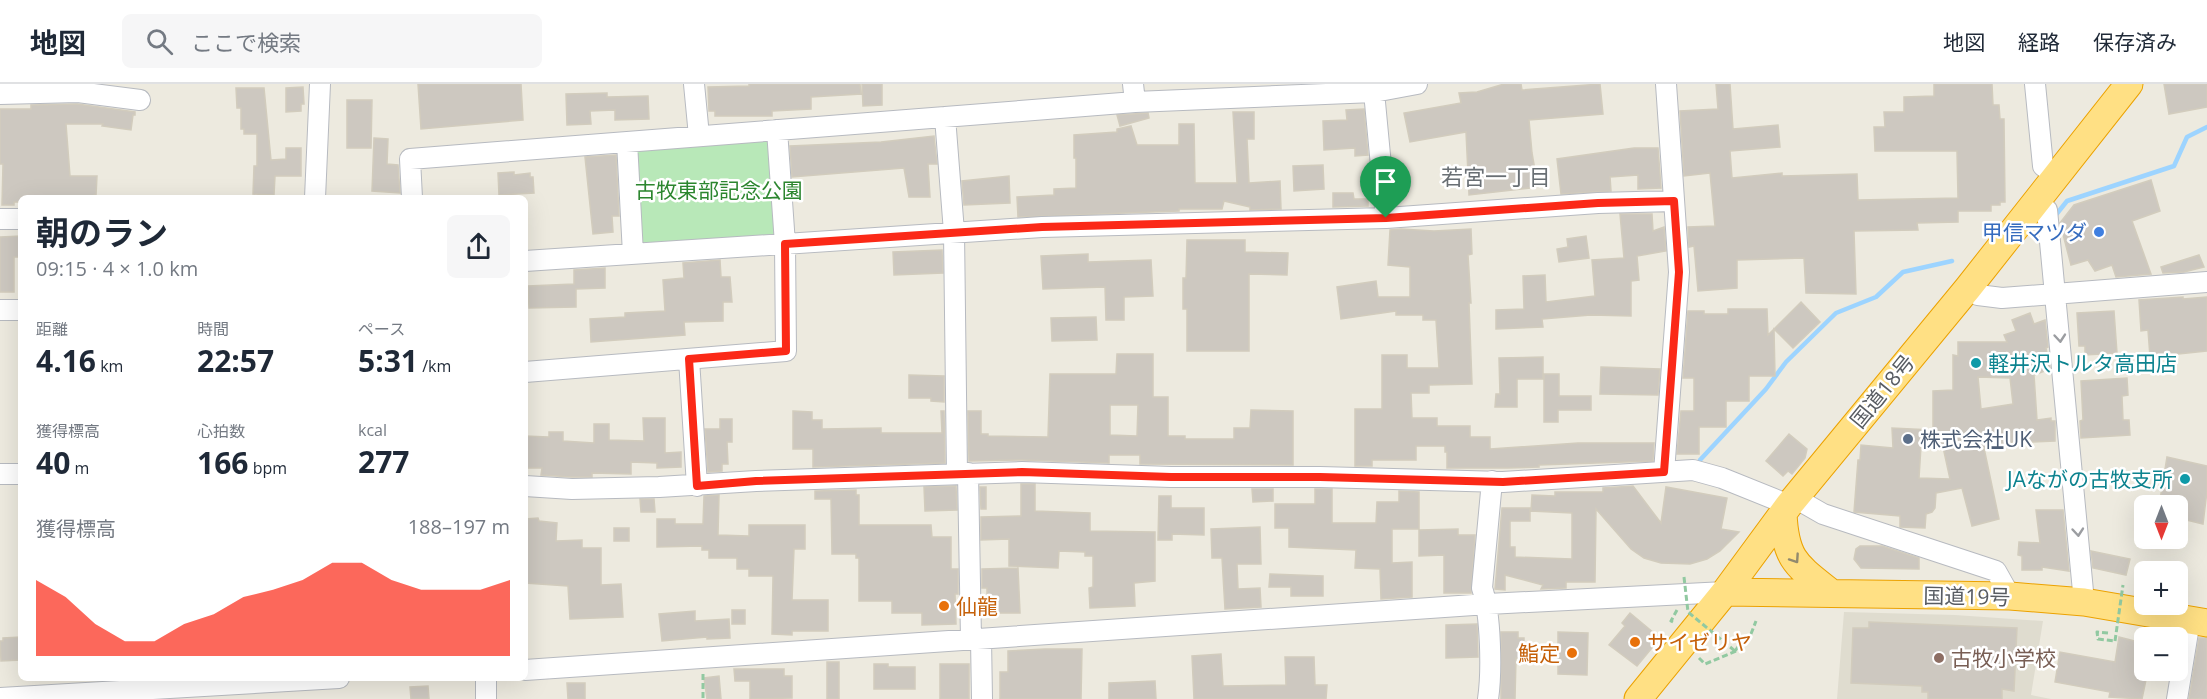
<!DOCTYPE html>
<html lang="ja">
<head>
<meta charset="utf-8">
<style>
  :root { --surface:#fff; --page:#f6f6f7; --text:#1f2937; --muted:#747a83; --line:#e0e1e3; --accent:#fb2917 }
  body { margin:0; font-family:"Open Sans","Noto Sans JP",sans-serif; background:var(--page); color:var(--text); height:100vh; display:flex; flex-direction:column; font-size:22px; white-space:nowrap }
  * { box-sizing:border-box; margin:0 }
  p { font-size:20px; color:var(--muted) }
  .icon { flex:none; width:33px; height:33px; fill:none; stroke:currentColor; stroke-width:2; stroke-linecap:round; stroke-linejoin:round }
  .map { position:relative; flex:1; overflow:hidden }
  .sheet { position:absolute; left:18px; top:111px; width:510px; height:486px; display:flex; flex-direction:column; background:var(--surface); border-radius:9px; box-shadow:0 6px 24px #0002 }
  .sheet>* { flex:none }
  .needle { width:39px; rotate:180deg }
  .buttons { position:absolute; left:2134px; top:411px; display:grid; gap:12px }
  .buttons a { display:grid; place-items:center; width:54px; height:54px; border-radius:9px; background:var(--surface); box-shadow:0 6px 24px #0002; font-size:30px }
  .pin { position:absolute; display:grid; place-items:center; width:51px; height:51px; color:#fff; margin:-62px -26px; border-radius:50% 50% 50% 0; rotate:-45deg; box-shadow:0 0 6px #0007 }
  .pin .icon { rotate:45deg }
  .round { display:grid; place-items:center; flex:none; width:63px; height:63px; border-radius:9px; background:var(--page) }
  .overview { display:flex; align-items:center; justify-content:space-between; height:102px; padding:0 18px }
  h1 { font-size:33px; font-weight:700; line-height:45px }
  .metrics { display:grid; grid-template-columns:repeat(3,1fr); gap:9px; height:102px; padding:6px 18px }
  .metrics div { display:grid; align-content:center }
  .metrics b { font-size:30px; font-weight:700 }
  .metrics small { font-size:16px; font-weight:400 }
  .metrics p { font-size:16px }
  .chart { height:168px; padding:12px 18px }
  .chart p { display:flex; justify-content:space-between }
  .chart svg { width:100%; height:108px; margin-top:6px; fill:var(--accent); opacity:.7 }
  header { display:flex; align-items:center; gap:36px; box-sizing:border-box; height:84px; padding:0 30px; background:var(--surface); border-bottom:2px solid var(--line) }
  header strong { font-size:28px }
  nav { display:flex; gap:33px; margin-inline-start:auto; font-size:21px }
  .search { width:420px; height:54px; background:var(--page); display:flex; align-items:center; gap:15px; box-sizing:border-box; padding:0 21px; border-radius:9px; color:var(--muted); font-size:22px }
  .map>svg:first-child { display:block }
  .education { fill:#dfdccf }
  .green { fill:#b8e8b8 }
  .lines { fill:none; stroke-linecap:round; stroke-linejoin:round }
  .stream { stroke:#9dd4ff; stroke-width:4.5 }
  .building { fill:#cdc8c0; stroke:#d2ccbd; stroke-width:1.5; fill-rule:evenodd }
  .minor-casing { stroke:#b7bac0; stroke-width:22 }
  .highway-casing { stroke:#eca200; stroke-width:29 }
  .path { stroke:#91c9a1; stroke-width:3; stroke-dasharray:6 3; stroke-linecap:butt }
  .minor { stroke:#fff; stroke-width:20 }
  .highway { stroke:#ffe084; stroke-width:27 }
  .path-bridge { stroke:#91c9a1; stroke-width:3; stroke-dasharray:6 3; stroke-linecap:butt }
  .oneway { stroke:#9b9da1 }
  .oneway2 { stroke:#928a6e }
  .route-casing { stroke:#fff; stroke-width:12 }
  .route { stroke:#fb2917; stroke-width:8 }
  .shop-dot { fill:#3f7fe0; stroke:#fff; stroke-width:2 }
  .culture-dot { fill:#0f9aa8; stroke:#fff; stroke-width:2 }
  .service-dot { fill:#5c6f8a; stroke:#fff; stroke-width:2 }
  .food-dot { fill:#e8710a; stroke:#fff; stroke-width:2 }
  .education-dot { fill:#8d6e63; stroke:#fff; stroke-width:2 }
  .labels { text-anchor:middle; dominant-baseline:central; stroke-width:5; stroke-linejoin:round; paint-order:stroke }
  .park-label { font-size:21px; fill:#2c862f; stroke:#fff }
  .shop-label { font-size:21px; fill:#366cbe; stroke:#fff; text-anchor:end }
  .culture-label { font-size:21px; fill:#0d838f; stroke:#fff; text-anchor:start }
  .street-label { font-size:21px; fill:#585c62; stroke:#fff }
  .service-label { font-size:21px; fill:#4e5e75; stroke:#fff; text-anchor:start }
  .food-label { font-size:21px; fill:#c56008; stroke:#fff; text-anchor:start }
  .education-label { font-size:21px; fill:#785e54; stroke:#fff; text-anchor:start }
  .neighbourhood-label { font-size:22px; fill:#696f74; stroke:#fff }
</style>
</head>
<body>
<header>
<strong>地図</strong>
<div class="search"><svg class="icon" aria-label="search" viewBox="0 0 24 24"><circle cx="10" cy="10" r="6"/><path d="M15 15l6 6"/></svg>ここで検索</div>
<nav><a>地図</a><a>経路</a><a>保存済み</a></nav>
</header>
<div class="map">
<svg width="2207" height="615" viewBox="0 0 2207 615">
  <rect width="100%" height="100%" fill="#edeadf"/>
  <path class="education" d="M1844 528 1955 531 2043 537 2031 611 2051 615H1837Z"/>
  <path class="green" d="M768 55 774 151 637 159 632 63Z"/>
  <g class="lines">
    <path class="stream" d="M2055 132 2067 117 2174 82 2187 53 2207 43
      M1700 376 1766 305 1786 278 1836 229 1876 213 1903 188 1952 177"/>
  </g>
  <path class="building" d="M418 0H521L523 36 421 45Z
    M749 0H860L861 10 811 13V25L772 27V32H715V27H709L708 3 749 2Z
    M862 0H882V21L863 22Z
    M1504 0H1521L1522 6 1600 0 1603 30 1529 36 1532 69 1538 103 1469 111 1466 48 1410 58 1404 29 1461 19 1459 9 1477 8Z
    M1716 0H1730L1733 45 1778 41 1780 63 1730 67 1732 94 1782 89V92L1857 90 1858 116 1958 114 1957 67H1875L1874 43H1885L1884 28H1904V13L1934 12V0H1992L1993 21H1999L2000 35H2004L2005 118H2000V121H1991V127H1958V138L1917 139 1918 146 1854 147 1856 210 1806 209 1804 174 1737 176V204L1698 207 1694 162 1689 163 1688 143 1715 142 1710 89 1684 92 1680 27 1718 25Z
    M2164 0H2207V23L2169 30Z
    M303 3 304 20H301V27L286 28V4Z
    M236 4H264L271 76 286 75V64H301V92H275L274 111 253 110 254 82H257V50H244V45H241V24H237Z
    M607 9V13L648 12 649 35 615 36V26L590 27 591 40 567 41 566 10Z
    M347 16H372L371 64H347Z
    M77 20 135 28V31H133L131 46 102 42 103 40H66L70 92H97L96 111H94V114H21V118H14V121H2L3 80H0V25H31V21Z
    M1364 25 1368 71 1355 72V64L1324 66 1323 37 1347 36 1346 26Z
    M1233 28H1254V55H1247L1249 99 1280 97 1281 125 1250 126V123L1224 117 1222 125H1179V127L1018 133 1017 113 1054 111V105L1076 104V74H1074V51L1117 48V45L1131 42 1137 61H1179V40H1194L1195 99H1237Z
    M1148 29 1149 34 1120 42 1117 31Z
    M934 52 937 80H928L930 113H909L904 84 792 93 790 62 881 58Z
    M374 54 388 55 387 80 398 81 400 109 372 107Z
    M1634 64H1658L1661 104 1638 105V91L1610 93 1611 107 1561 110 1557 75Z
    M616 71 619 132H612L613 148 593 150 585 73Z
    M1323 81 1324 105 1294 107 1293 82Z
    M514 88V91L530 89V93H533L534 109 499 111 498 89Z
    M1009 92 1010 119 964 121 962 97Z
    M2151 96 2160 127 2132 137 2151 190 2116 193 2112 181 2095 187 2088 176 2071 181 2060 139 2074 121Z
    M1333 109H1353L1354 115H1368V122L1333 123Z
    M1620 130H1652L1653 147 1664 143 1666 167 1637 172 1639 196 1631 197V232L1591 231 1542 235 1543 243 1496 245V226L1524 225 1523 192 1545 191 1546 218 1595 212 1592 176 1624 174Z
    M1401 145 1434 147 1471 145 1472 170 1468 171 1471 219H1469L1472 300 1429 301V309H1411L1412 334H1437V342H1470V353H1490V365L1578 359H1654L1653 377 1539 381V383L1508 384H1447V368H1445V362H1416V376H1372V382H1355V325H1382V271H1407V284H1439L1436 236H1423V231H1396V227L1341 235 1337 203 1376 197 1378 213H1410V183L1388 181 1390 146Z
    M21 152V173H14V208H0V153Z
    M1586 152 1589 174 1559 178 1557 165 1568 163 1567 155Z
    M1187 156H1245V168L1288 169 1287 191 1249 190V267H1187V225H1183V194H1186Z
    M942 166 943 189 894 191 893 168Z
    M1088 170V178L1151 176 1153 212 1124 213V236H1106L1105 203 1043 205 1041 172Z
    M2199 171 2204 183 2184 188 2163 189 2161 183Z
    M720 176 721 193H730L732 218H723V237L684 238 685 251 591 258 590 235 625 233V229L665 227 663 196 684 194 683 179Z
    M605 184V204L576 205V223L529 224 528 202 574 200V186Z
    M2183 213V215L2207 213V267L2150 273 2148 246 2141 247 2139 216Z
    M1801 218 1820 238 1793 264 1774 245 1775 292H1749V317H1726V343H1699V370H1677L1681 327H1694V294H1683L1688 227H1704V230H1728V225H1767L1768 251Z
    M2114 227 2117 269 2085 271V262H2079L2077 229Z
    M2030 229 2034 240 2045 236 2048 263 2046 264 2050 285 2034 291 2037 336 2051 334V337H2055V357L2008 359 1984 364 1999 435 1972 442 1962 404 1936 409 1935 424 1932 428 1926 430 1925 444 1900 443V432L1854 428 1858 376H1860L1861 361 1893 364 1892 344 1933 346V307L1953 306V271L1958 272V258H2007L2004 251 2016 247 2012 236ZM1978 293 2010 294 2013 320 1981 325ZM1921 362 1943 363 1950 395 1919 394Z
    M1096 233 1097 256 1052 257 1051 234Z
    M1117 270H1153V313H1168V352H1185V355H1234V344H1250L1251 326 1293 327V381L1140 380V371H1109V379L1022 376 969 377 968 327H981V350H988V352L1048 353 1050 290H1116ZM1110 321H1138L1137 352 1110 351Z
    M1543 273V295H1517V323H1495L1496 310H1500L1499 274Z
    M1601 283 1660 285 1658 311 1600 310Z
    M1544 290H1559V312H1591V326H1558V338H1544Z
    M909 291 944 292V318L931 317V314H909Z
    M2127 294 2128 311 2122 312 2123 336H2129L2130 351 2081 354 2080 337 2083 336 2081 297Z
    M793 327 812 328V336H822V345L881 344V349H942L941 327H944L945 379 813 383V365H793Z
    M643 334H665V369L681 368V383L657 384V379L631 378V390L592 389V393H572L541 391 542 384H525V352L549 353V348H563V357L594 359V340H609V356L644 357Z
    M720 335H732V358H727L728 380H722V387L708 388 705 345H720Z
    M1789 350 1807 365 1805 374 1792 390 1788 387 1783 392 1766 377Z
    M2167 373 2207 382V407L2203 440 2178 434V422H2159Z
    M1021 400H1035V427L1090 429V447L1155 448V497L1134 499 1135 522 1090 524 1089 504 1093 503V472H1085V468L1059 467 1058 484 1009 482V455L981 456V433L1021 432Z
    M956 402 957 426 925 427 924 403Z
    M1633 402 1661 439 1666 403 1727 414 1721 445 1739 448 1720 467 1707 475 1690 480 1661 479 1644 474 1631 465 1596 425 1595 498H1566V504L1541 505 1543 501 1505 491V506L1495 505 1502 424H1530V437H1510V463H1515V473L1572 475V429L1531 427 1532 411 1555 412V408H1603V404Z
    M980 403H986V425H981Z
    M1252 405H1273V417L1253 418Z
    M1315 405H1332V439H1376L1377 418H1399V407L1419 408V445H1392V479L1412 478V513L1381 515 1380 485 1355 484 1356 466 1289 463V444H1275V420H1315Z
    M856 406V411H859V441H931L932 453H951V485H958V510H955L956 540 922 541V529H892V517H859V474H856V470H832L831 415H815V407Z
    M719 411 718 451 749 452V441H805V465H794L792 516H828V547H792V551L772 550 773 492H749V485H737V474H709V466H702V462L657 463V435H675V440H703L704 412Z
    M1159 412H1171V424H1204V451L1172 450V456H1158Z
    M640 415H654L655 428H641Z
    M2036 426H2063L2069 487 2042 483V486H2022V472L2018 471 2019 458 2040 459Z
    M538 434 539 437 557 439 556 457 582 456V464H601V501L621 500 623 533 570 535 568 502 525 499V435Z
    M1260 443 1261 480H1237L1238 505 1260 504 1261 523 1225 525 1222 474H1212L1211 445Z
    M614 444H629V457H614Z
    M1458 445V451H1475L1471 509H1444V471L1419 472V446Z
    M1860 462H1882L1919 474V485L1861 484 1854 475 1856 465Z
    M2091 467 2130 475 2126 491 2093 484Z
    M1018 484 1020 529H987V504H982V485Z
    M1270 490 1323 492V512H1291V503H1269Z
    M732 526H745V540H732Z
    M695 527V537L729 535 730 554 707 555V553L662 557 659 530Z
    M1630 529 1660 554 1637 582 1609 561 1625 542 1622 539Z
    M1869 538 2017 544 2014 607 2002 605V615H1928V608H1922V602L1851 599 1853 544H1869Z
    M1477 540 1478 573 1446 574V541Z
    M1501 548H1518V554H1524V575L1516 574 1515 615H1501Z
    M1558 548 1588 549 1587 591 1558 590Z
    M21 553V576L1 577 0 557H3V554Z
    M2119 553 2142 559 2145 565V586H2148L2142 615 2109 613 2110 608 2055 598 2060 568 2115 578Z
    M2199 554H2207V615H2189Z
    M1045 565H1082L1081 615H1000V588H1008V567Z
    M1221 570 1223 602 1286 601 1285 573H1314L1315 601H1327L1326 615H1194L1192 572Z
    M827 578H839V615H827Z
    M874 580H888V583H915V605H874Z
    M940 580H969V615H940Z
    M734 585H784V592H792V614L750 615V597H735Z
    M719 592 721 615H707L704 594Z
    M1155 597 1156 615H1109V599Z
    M567 599H585V615H568Z
    M428 602 429 615H411L410 603Z"/>
  <g class="lines">
    <g class="minor-casing">
      <path id="minor" d="M694 0 699 52
        M1133 0 1135 18
        M2035 0 2043 82 2056 92
        M1374 8 1386 134
        M0 10 78 8 140 16
        M945 33 954 148 957 390
        M627 58 633 170
        M315 114 320 0
        M412 114 410 75 1135 18 1374 8 1417 0
        M2036 117 2047 126 2084 518
        M0 135H21
        M525 177 1042 143 1386 134 1598 119 1674 117
        M1968 204 1978 211 2002 214 2207 198
        M0 226H21
        M689 275 697 402
        M525 288 786 267 785 160 777 46
        M1664 388 1679 188 1666 0
        M968 389 971 555
        M0 390H21
        M525 402 572 405 659 403 756 397 1022 388 1171 393H1320L1503 398 1693 386 1722 394 1789 421
        M1795 414 1823 430 1996 487 2010 512
        M981 555 982 615
        M525 586 1488 520 1725 508
        M486 594V615
        M0 614 339 594
        M1488 615C1492 588 1491 530 1482 504L1492 397
        M2177 615 2190 536"/>
    </g>
    <g class="highway-casing">
      <path id="highway" d="M1783 429C1785 475 1796 481 1830 508
        M1725 508 2010 512 2084 518 2207 539
        M1638 615 1725 508 1789 421 1968 204 2129 0"/>
    </g>
    <path class="path" d="M1673 538 1671 537 1677 526
      M2108 549 2097 548 2098 555 2115 557
      M1735 567 1745 553 1749 555 1756 537
      M1699 574 1705 580 1741 565 1749 555
      M703 590V615"/>
    <use href="#minor" class="minor"/>
    <use href="#highway" class="highway"/>
    <path class="path-bridge" d="M1684 493 1688 528 1735 567
      M2115 557 2123 501"/>
  </g>
  <defs><path id="oneway-chevron" d="M-2-3.5L2.5 0L-2 3.5" fill="none" stroke-width="1.6" stroke-linecap="round" stroke-linejoin="round" transform="scale(1.5)"/></defs>
  <g class="oneway">
    <use href="#oneway-chevron" transform="translate(2060 254) rotate(85)"/>
    <use href="#oneway-chevron" transform="translate(2078 448) rotate(85)"/>
  </g>
  <use class="oneway2" href="#oneway-chevron" transform="translate(1795 475) rotate(56)"/>
  <g class="lines">
    <g class="route-casing">
      <path id="route" d="M1674 117 1679 188 1664 388 1503 398 1320 393H1171L1022 388 756 397 697 402 689 275 786 267 785 160 1042 143 1386 134 1598 119Z"/>
    </g>
    <use href="#route" class="route"/>
  </g>
  <circle class="shop-dot" cx="2099" cy="148" r="6"/>
  <g class="culture-dot">
    <circle cx="1976" cy="279" r="6"/>
    <circle cx="2185" cy="395" r="6"/>
  </g>
  <circle class="service-dot" cx="1908" cy="355" r="6"/>
  <g class="food-dot">
    <circle cx="944" cy="522" r="6"/>
    <circle cx="1635" cy="558" r="6"/>
    <circle cx="1572" cy="569" r="6"/>
  </g>
  <circle class="education-dot" cx="1939" cy="574" r="6"/>
  <g class="labels">
    <g class="park-label">
      <text x="719" y="106">古牧東部記念公園</text>
    </g>
    <g class="shop-label">
      <text x="2087" y="148">甲信マツダ</text>
    </g>
    <g class="culture-label">
      <text x="1988" y="279">軽井沢トルタ高田店</text>
      <text x="2173" y="395" text-anchor="end">JAながの古牧支所</text>
    </g>
    <g class="street-label">
      <text transform="translate(1882 307) rotate(-51)">国道18号</text>
      <text transform="translate(1967 512) rotate(1)">国道19号</text>
    </g>
    <g class="service-label">
      <text x="1920" y="355">株式会社UK</text>
    </g>
    <g class="food-label">
      <text x="956" y="522">仙龍</text>
      <text x="1647" y="558">サイゼリヤ</text>
      <text x="1560" y="569" text-anchor="end">鮨定</text>
    </g>
    <g class="education-label">
      <text x="1951" y="574">古牧小学校</text>
    </g>
    <g class="neighbourhood-label">
      <text x="1496" y="92">若宮一丁目</text>
    </g>
  </g>
</svg>
<div class="buttons">
<a><svg class="needle" viewBox="-14 -14 28 28"><path d="M0-13l5 13h-10z" fill="#e53935"/><path d="M0 13l5-13h-10z" fill="#747a83"/></svg></a>
<a>+</a>
<a>−</a>
</div>
<div class="pin" style="left:1386px;top:134px;background:#1e9e55"><svg class="icon" aria-label="arrive" viewBox="0 0 24 24"><path d="M6 21V4h12l-3 4 3 4H6"/></svg></div>
<section class="sheet">
<div class="overview"><div><h1>朝のラン</h1><p>09:15 · 4 × 1.0 km</p></div><a class="round"><svg class="icon" aria-label="share" viewBox="0 0 24 24"><path d="M12 15V3M7 8l5-5 5 5M5 13v7h14v-7"/></svg></a></div>
<div class="metrics">
<div><p>距離</p><b>4.16<small> km</small></b></div>
<div><p>時間</p><b>22:57</b></div>
<div><p>ペース</p><b>5:31<small> /km</small></b></div>
</div>
<div class="metrics">
<div><p>獲得標高</p><b>40<small> m</small></b></div>
<div><p>心拍数</p><b>166<small> bpm</small></b></div>
<div><p>kcal</p><b>277</b></div>
</div>
<div class="chart"><p><span>獲得標高</span>188–197 m</p>
<svg viewBox="0 0 160 44" preserveAspectRatio="none"><path d="M0 44V13L10 20L20 31L30 38L40 38L50 31L60 27L70 20L80 17L90 13L100 6L110 6L120 13L130 17L140 17L150 17L160 13V44z"/></svg>
</div>
</section>
</div>
</body>
</html>
